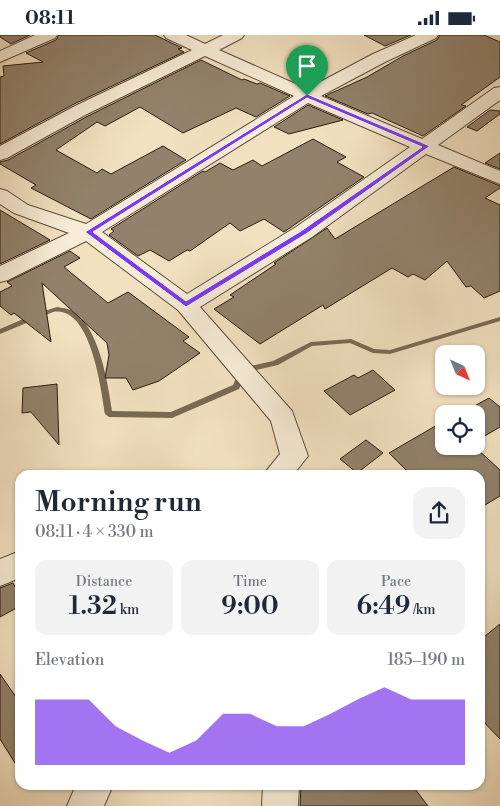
<!DOCTYPE html>
<html lang="en">
<head>
<meta charset="utf-8">
<style>
  :root { --surface:#fff; --page:#f2f2f3; --text:#1f2937; --muted:#747a83; --accent:#7c3aed }
  body { margin:0; font-family:"Libre Bodoni",serif; background:var(--page); color:var(--text); height:100vh; display:flex; flex-direction:column; font-size:19px; white-space:nowrap }
  * { box-sizing:border-box; margin:0 }
  p { font-size:16px; color:var(--muted) }
  .icon { flex:none; width:28px; height:28px; fill:none; stroke:currentColor; stroke-width:2; stroke-linecap:round; stroke-linejoin:round }
  .map { position:relative; flex:1; overflow:hidden }
  .drawer { position:absolute; left:15px; top:435px; width:470px; height:320px; display:flex; flex-direction:column; background:var(--surface); border-radius:15px; box-shadow:0 1px 4px #0004 }
  .drawer>* { flex:none }
  .needle { width:32px; rotate:137deg }
  .fabs { position:absolute; left:435px; top:310px; display:grid; gap:10px }
  .fabs a { display:grid; place-items:center; width:50px; height:50px; border-radius:10px; background:var(--surface); box-shadow:0 1px 4px #0004; font-size:25px }
  .pin { position:absolute; display:grid; place-items:center; width:42px; height:42px; color:#fff; margin:-51px -21px; border-radius:50% 50% 50% 0; rotate:-45deg; box-shadow:0 0 5px #0007 }
  .pin .icon { rotate:45deg }
  .round { display:grid; place-items:center; flex:none; width:52px; height:52px; border-radius:15px; background:var(--page) }
  .summary { display:flex; align-items:center; justify-content:space-between; height:85px; padding:0 20px }
  h1 { font-size:28px; font-weight:600; line-height:38px }
  .metrics { display:grid; grid-template-columns:repeat(3,1fr); gap:8px; height:85px; padding:5px 20px }
  .metrics div { display:grid; align-content:center; border-radius:12px; background:var(--page); text-align:center }
  .metrics b { font-size:25px; font-weight:600 }
  .metrics small { font-size:14px; font-weight:400 }
  .metrics p { font-size:14px }
  .chart { height:140px; padding:10px 20px }
  .chart p { display:flex; justify-content:space-between }
  .chart svg { width:100%; height:90px; margin-top:5px; fill:var(--accent); opacity:.7 }
  .status { display:flex; justify-content:space-between; align-items:center; height:35px; padding:0 25px; background:var(--surface); direction:ltr }
  .status svg { height:14px; fill:currentColor }
  .map>svg:first-child { display:block }
  .lines { fill:none; stroke-linecap:round; stroke-linejoin:round }
  .stream { fill:#796a54; fill-rule:evenodd }
  .building { fill:#92826b; stroke:#2a1b0d }
  .minor-casing { stroke:#5c4c3a; stroke-width:2 }
  .minor { fill:#f7ecd7; fill-rule:evenodd }
  .route { fill:#7c3aed; stroke:#fff; fill-rule:evenodd }
</style>
</head>
<body>
<div class="status"><b>08:11</b><svg viewBox="0 0 49 12"><path d="M0 12V9h3v3zM5 12V6h3v6zM10 12V3h3v9zM15 12V0h3v12zM26 1h20v11H26zM47 4h2v5h-2z"/></svg></div>
<div class="map">
<svg width="500" height="771" viewBox="0 0 500 771">
  <rect width="100%" height="100%" fill="#f2e1c1"/>
  <filter id="stains"><feTurbulence type="fractalNoise" baseFrequency=".004" numOctaves="4"/><feColorMatrix values="0 0 0 0 .2 0 0 0 0 .09 0 0 0 0 .02 0 0 0 .5 -.17"/></filter>
  <radialGradient id="worn" r=".72"><stop offset=".6" stop-color="#630" stop-opacity="0"/><stop offset="1" stop-color="#630" stop-opacity=".3"/></radialGradient>
  <g class="lines">
    <path class="stream" d="M57 272C62 273 68 273 72 276 99 290 108 349 112 376L171 377 233 350 241 333 273 326 311 307 351 304 374 314 390 315 500 282V286L390 319 373 318 350 308 312 311 278 330 247 337 239 354 172 383 109 382 105 379C101 354 91 270 53 277L0 299V294L35 279Z"/>
  </g>
  <path class="building" d="M0 0H30L11 9 0 2Z
    M59 0H155L182 13 178 14 184 17 74 69 0 109V42L4 41 3 31 43 27 26 18 56 5Z
    M364 0H411L385 11Z
    M440 0H484L500 7V42L461 70 466 71 423 101 372 78 368 79 325 61 367 42 403 21 437 5Z
    M201 25 242 45 244 44 257 49 260 48 290 61 256 82 236 73 183 98 140 72 105 91 97 87 56 115 97 138 102 134 111 139 163 111 186 125 91 184 31 153 36 150 0 129V127L8 125 88 81Z
    M308 70 343 85 289 99 274 92Z
    M490 75 500 76V79L477 96 467 92Z
    M313 104 346 122 337 127 364 142 284 197 264 184 240 196 230 188 190 216 187 215 169 226 150 215 138 221 109 200 114 196 111 194 203 136 205 137 220 128 233 135 253 125 262 131Z
    M500 118V134L485 128Z
    M454 132 500 151V153L485 163 500 170V256L484 263 471 251 466 252 447 226 425 245 413 239 408 242 392 233 325 274 323 270 260 309 214 274 234 262 230 260 276 229 274 228 327 193 335 204Z
    M0 175 50 205 0 229Z
    M70 216 80 223 64 232 108 268 128 257 189 302 183 306 200 318 159 346 133 355 126 343H105L109 320 107 308 42 248 51 307 14 278 11 280 0 271V257L12 251 7 247Z
    M373 335 395 355 350 380 324 356 354 340 358 343Z
    M57 349 59 410 31 377 22 378 23 353Z
    M489 363 500 372V392L476 406V379H460Z
    M444 386V411H476V410L478 412 476 413 500 435V461L480 473V440H411L389 418Z
    M366 405 383 418 357 438 340 424Z
    M13 548 20 560V571L0 582V553Z
    M500 589V704L480 683V605Z
    M0 639 20 668V736L0 704Z
    M412 750 428 771H300L301 751 303 750Z"/>
  <g class="lines">
    <g class="minor-casing">
      <path id="minor" d="M35 0H57L55 3 0 27V16Z
        M164 0H186L205 9 223 0H244L242 3 219 15 307 54 373 19 416 0H438L436 3 385 27 321 61 422 104 494 53 500 52V65L438 110 500 136V149L426 119 312 202 200 272 292 376 308 421 293 440H263L280 419 271 386 178 275 86 206 8 245 0 247V231L69 198 14 178 0 169V154L7 156 28 170 86 189 294 61 205 21 87 79 7 123 0 125V111L75 71 192 15 166 3ZM308 68 410 112 296 192 187 259 102 197Z
        M20 516V543L0 551V524Z
        M76 750H113L104 771H67Z
        M263 750H299L298 771H262Z"/>
    </g>
    <use href="#minor" class="minor"/>
  </g>
  <path class="route" d="M307 59 430 111 306 199 186 272 85 197ZM307 63 422 112 301 196 186 266 93 197Z"/>
  <rect width="100%" height="100%" filter="url(#stains)"/>
  <rect width="100%" height="100%" fill="url(#worn)"/>
</svg>
<div class="fabs">
<a><svg class="needle" viewBox="-14 -14 28 28"><path d="M0-13l5 13h-10z" fill="#e53935"/><path d="M0 13l5-13h-10z" fill="#747a83"/></svg></a>
<a><svg class="icon" aria-label="locate" viewBox="0 0 24 24"><circle cx="12" cy="12" r="6"/><path d="M12 2v4M12 18v4M2 12h4M18 12h4"/></svg></a>
</div>
<div class="pin" style="left:307px;top:61px;background:#1e9e55"><svg class="icon" aria-label="arrive" viewBox="0 0 24 24"><path d="M6 21V4h12l-3 4 3 4H6"/></svg></div>
<section class="drawer">
<div class="summary"><div><h1>Morning run</h1><p>08:11 · 4 × 330 m</p></div><a class="round"><svg class="icon" aria-label="share" viewBox="0 0 24 24"><path d="M12 15V3M7 8l5-5 5 5M5 13v7h14v-7"/></svg></a></div>
<div class="metrics">
<div><p>Distance</p><b>1.32<small> km</small></b></div>
<div><p>Time</p><b>9:00</b></div>
<div><p>Pace</p><b>6:49<small> /km</small></b></div>
</div>
<div class="chart"><p><span>Elevation</span>185–190 m</p>
<svg viewBox="0 0 160 44" preserveAspectRatio="none"><path d="M0 44V12L10 12L20 12L30 25L40 32L50 38L60 32L70 19L80 19L90 25L100 25L110 19L120 12L130 6L140 12L150 12L160 12V44z"/></svg>
</div>
</section>
</div>
</body>
</html>
